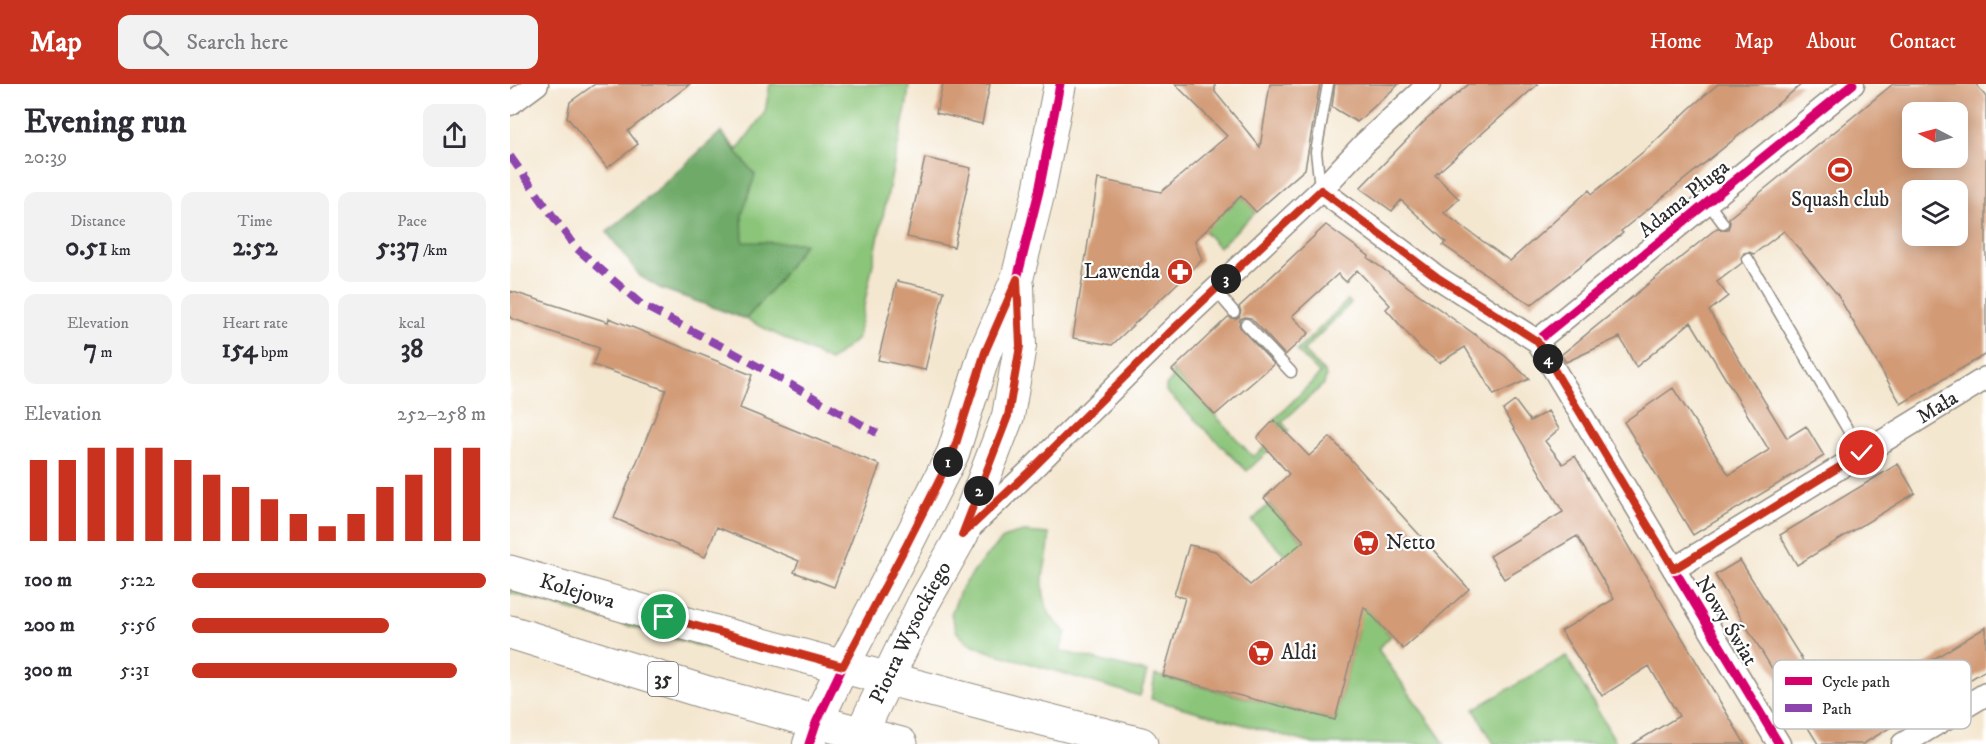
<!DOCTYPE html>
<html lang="en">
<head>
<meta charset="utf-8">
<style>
  :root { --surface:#fff; --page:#f2f2f3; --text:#2b2b33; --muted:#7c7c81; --accent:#c8321e }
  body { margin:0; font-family:"IM FELL DW Pica",serif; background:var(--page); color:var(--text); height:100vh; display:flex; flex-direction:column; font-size:22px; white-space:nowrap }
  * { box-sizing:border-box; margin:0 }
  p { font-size:20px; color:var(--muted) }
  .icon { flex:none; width:33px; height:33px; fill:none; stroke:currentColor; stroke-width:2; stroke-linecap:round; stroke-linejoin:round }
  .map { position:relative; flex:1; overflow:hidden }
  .drawer { display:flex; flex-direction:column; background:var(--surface); width:510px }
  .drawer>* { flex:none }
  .needle { width:39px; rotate:276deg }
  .fabs { position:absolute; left:1392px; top:18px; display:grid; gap:12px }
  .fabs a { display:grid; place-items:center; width:66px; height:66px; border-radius:12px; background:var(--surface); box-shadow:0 3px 15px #0003; font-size:30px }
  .pin { position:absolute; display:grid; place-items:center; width:51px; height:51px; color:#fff; margin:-26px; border:3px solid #fff; border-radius:50%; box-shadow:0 2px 6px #0007 }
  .km { position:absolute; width:30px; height:30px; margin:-15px; border-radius:50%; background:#222; color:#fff; font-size:16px; line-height:30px; text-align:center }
  .round { display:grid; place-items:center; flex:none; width:63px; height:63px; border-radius:12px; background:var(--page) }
  .head { display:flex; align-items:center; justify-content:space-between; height:102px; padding:0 24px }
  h1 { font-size:33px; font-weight:700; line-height:45px }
  .stats { display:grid; grid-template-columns:repeat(3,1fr); gap:9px; height:102px; padding:6px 24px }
  .stats div { display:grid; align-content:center; border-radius:12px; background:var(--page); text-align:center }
  .stats b { font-size:26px; font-weight:700 }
  .stats small { font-size:16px; font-weight:400 }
  .stats p { font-size:16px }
  .chart { height:168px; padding:12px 24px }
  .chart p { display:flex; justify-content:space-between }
  .chart svg { width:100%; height:108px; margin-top:6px; stroke:var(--accent); stroke-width:6 }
  ul { padding:0 24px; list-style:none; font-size:20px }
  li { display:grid; grid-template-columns:96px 72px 1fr; align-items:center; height:45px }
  li i { height:15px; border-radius:8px; background:var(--accent) }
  header { display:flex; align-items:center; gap:36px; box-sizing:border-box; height:84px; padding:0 30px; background:var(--accent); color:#fff }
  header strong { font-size:28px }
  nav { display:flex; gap:33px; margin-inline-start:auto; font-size:21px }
  .search { width:420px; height:54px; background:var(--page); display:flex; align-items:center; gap:15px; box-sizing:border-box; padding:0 21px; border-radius:12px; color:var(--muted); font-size:22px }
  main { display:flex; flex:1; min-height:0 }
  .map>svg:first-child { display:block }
  .green { fill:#8bc579; stroke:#5b7852; stroke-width:1.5 }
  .forest { fill:#70aa69; stroke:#4e6a4a; stroke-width:1.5 }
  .building { fill:#d29a74; fill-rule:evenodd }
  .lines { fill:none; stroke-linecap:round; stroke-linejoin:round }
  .lane-casing { stroke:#90897e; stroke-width:13 }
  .street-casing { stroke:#90897e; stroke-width:25 }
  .secondary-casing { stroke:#90897e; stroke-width:34 }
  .primary-casing { stroke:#90897e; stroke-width:35 }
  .lane { stroke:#fff; stroke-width:10 }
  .street { stroke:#fff; stroke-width:22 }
  .secondary { stroke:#fff; stroke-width:32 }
  .primary { stroke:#fff; stroke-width:33 }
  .quiet { stroke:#8e44ad; stroke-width:8; stroke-dasharray:15 8; stroke-linecap:butt }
  .cycleway-casing { stroke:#fff; stroke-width:13 }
  .cycleway { stroke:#d6006c; stroke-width:9 }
  .route-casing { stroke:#fff; stroke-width:12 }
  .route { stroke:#c8321e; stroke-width:8 }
  .labels { text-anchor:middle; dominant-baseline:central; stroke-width:4.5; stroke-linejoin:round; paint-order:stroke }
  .shield { fill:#fff; stroke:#6b6b6b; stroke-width:1.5 }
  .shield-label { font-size:20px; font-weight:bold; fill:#2b2b2b }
  .street-label { font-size:21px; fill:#2b2b2b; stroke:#fff }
  .poi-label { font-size:21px; fill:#2b2b2b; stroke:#fff; text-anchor:start }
  .key { fill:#fff; stroke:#bfbfbf; stroke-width:1.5 }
  .key-label { font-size:16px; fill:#2b2b2b }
</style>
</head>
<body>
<header>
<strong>Map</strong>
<div class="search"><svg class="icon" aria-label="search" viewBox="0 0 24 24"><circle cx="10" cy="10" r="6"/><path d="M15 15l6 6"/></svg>Search here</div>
<nav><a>Home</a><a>Map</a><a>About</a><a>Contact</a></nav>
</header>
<main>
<section class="drawer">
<div class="head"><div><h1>Evening run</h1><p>20:39</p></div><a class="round"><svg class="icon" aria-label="share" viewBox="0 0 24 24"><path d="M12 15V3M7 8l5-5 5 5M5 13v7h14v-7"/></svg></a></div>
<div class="stats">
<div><p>Distance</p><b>0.51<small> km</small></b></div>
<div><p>Time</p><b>2:52</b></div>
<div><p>Pace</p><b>5:37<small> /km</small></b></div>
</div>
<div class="stats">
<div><p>Elevation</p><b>7<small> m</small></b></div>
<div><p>Heart rate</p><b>154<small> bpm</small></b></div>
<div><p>kcal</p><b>38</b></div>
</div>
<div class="chart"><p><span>Elevation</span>252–258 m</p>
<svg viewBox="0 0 160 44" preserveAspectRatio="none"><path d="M5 44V11M15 44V11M25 44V6M35 44V6M45 44V6M55 44V11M65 44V17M75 44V22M85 44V27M95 44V33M105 44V38M115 44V33M125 44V22M135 44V17M145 44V6M155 44V6"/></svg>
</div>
<ul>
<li><b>100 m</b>5:22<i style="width:100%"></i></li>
<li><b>200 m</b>5:56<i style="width:67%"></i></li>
<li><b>300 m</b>5:31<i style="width:90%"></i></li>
</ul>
</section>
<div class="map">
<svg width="1476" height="660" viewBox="0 0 1476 660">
  <rect width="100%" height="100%" fill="#fff"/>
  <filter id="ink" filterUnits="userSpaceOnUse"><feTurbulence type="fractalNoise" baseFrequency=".0167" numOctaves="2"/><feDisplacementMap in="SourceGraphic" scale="12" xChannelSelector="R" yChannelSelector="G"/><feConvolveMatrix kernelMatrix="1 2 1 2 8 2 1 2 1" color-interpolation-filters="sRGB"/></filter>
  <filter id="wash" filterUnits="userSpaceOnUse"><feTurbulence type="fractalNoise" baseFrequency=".008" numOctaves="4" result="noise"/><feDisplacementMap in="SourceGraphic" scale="24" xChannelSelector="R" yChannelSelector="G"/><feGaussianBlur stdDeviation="1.35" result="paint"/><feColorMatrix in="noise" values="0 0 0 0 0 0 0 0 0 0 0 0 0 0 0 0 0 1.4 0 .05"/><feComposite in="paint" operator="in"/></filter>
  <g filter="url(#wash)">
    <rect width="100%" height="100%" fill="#f4e7d0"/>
    <path class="green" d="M260 0H399L397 19 347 255 320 277 236 235 150 204 130 192 97 148 145 108 211 48 227 66 255 28Z
      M731 112 746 128 709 163 694 147Z
      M838 216 841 219 793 267 815 289 816 293 814 300 772 338 779 347 737 387 656 307V302L662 295V286L705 331 743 373 774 347 764 336 810 290 787 267Z
      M759 420 881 552 868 565 935 660H804L641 615 645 591 825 636 848 546 742 437Z
      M513 448 539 450C540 464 536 474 534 487 531 502 534 521 542 534 545 539 551 543 556 548L550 567 637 588 630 612 477 567 457 558 447 548 441 530 451 505 472 477 495 453Z
      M0 503 210 560 208 567 0 509Z
      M1056 572 1107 660H984L964 625Z"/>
    <path class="forest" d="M211 48 245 91 232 131 233 158 295 159 267 199 236 235 150 204 130 192 97 148 145 108Z"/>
    <g id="blocks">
      <path class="building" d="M85 0H180L118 47 128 60 97 84 57 33 60 18Z
        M433 0H480L472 40 426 29Z
        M665 0H705V8L750 63 760 0H810L795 85 746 128 731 112 685 157 692 176 602 261 563 254 588 95 651 108 717 52Z
        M825 0H889L847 38 822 23Z
        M959 0H1028L925 91 949 115 934 129 1000 177 1079 106 1082 110 1139 63 1180 24 1208 0H1292L1111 147 1113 149 1021 221 933 161 936 158 891 116 882 127 850 104 916 36Z
        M1383 0H1466L1476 13V270L1391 320 1327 210 1274 147 1244 170 1239 168 1234 169 1231 174 1232 179 1207 198 1218 212 1199 227 1277 354 1296 342 1314 372 1183 451 1114 338 1163 304 1219 391 1259 366 1181 238 1126 283 1110 253 1056 278 1051 271 1207 144 1213 146 1218 145 1220 139 1219 134ZM1402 28H1448V74H1402ZM1402 106H1448V152H1402Z
        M415 74 461 84 444 163 397 153Z
        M816 141 859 172 858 174 995 272 1019 295 984 311 955 263 929 279 910 264 876 225 880 221 847 186 836 198 828 190 782 232 799 249 775 271 741 234 735 233 730 235 729 241 731 245 764 280 705 331 662 286 718 233 725 235 729 233 731 227 729 223Z
        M387 197 434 207 415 286 368 276Z
        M0 207 98 238 99 234 242 291 230 324 370 381 324 503 284 488 289 477 207 443 195 473 104 434 156 306 83 281 89 264 0 234Z
        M1005 317 1020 337 1038 327 1049 345 1035 357 1053 380 1065 372 1235 660H1123L1169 632 1139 582 1092 612 1051 547 1104 515 1067 452 994 495 980 472 1053 428 993 326Z
        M764 336 799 372 820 353 959 505 893 565 854 523 825 636 653 592 675 514 664 511 679 461 705 467 740 501 794 457 754 414 779 390 747 354Z
        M1388 380 1405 409 1287 481 1270 451Z
        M1230 476 1328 633 1476 543V586L1353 660H1308L1205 491Z"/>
    </g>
  </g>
  <g filter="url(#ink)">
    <use href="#blocks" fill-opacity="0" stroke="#90897e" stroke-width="1.5"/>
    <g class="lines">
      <g class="lane-casing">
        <path id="lane" d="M810 103 806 68 818 0
          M1198 119 1213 139
          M1238 175 1352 370
          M705 206 724 228
          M736 240 781 288"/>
      </g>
      <g class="street-casing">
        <g id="street">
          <path d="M0 20 27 0"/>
          <path d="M811 106 927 193 1027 257 1269 660"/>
          <path d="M1027 257 1343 0"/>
          <path d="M456 447 523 384 658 250 811 106 855 59 919 0"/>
          <path id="s1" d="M1164 485 1476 294"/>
          <path d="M1393 660 1476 610"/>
        </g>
      </g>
      <g class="secondary-casing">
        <g id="secondary">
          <path d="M299 660 306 639 333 582 397 460 443 369 475 268 507 195 529 107 550 0"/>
          <path id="s2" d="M346 660 413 520 452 451 498 332 510 262 508 202"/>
        </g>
      </g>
      <g class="primary-casing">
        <g id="primary">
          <path id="s3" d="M0 488C77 510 154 534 231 555 364 592 497 626 631 660"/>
          <path d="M0 548 198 609 391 660"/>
        </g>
      </g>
      <use href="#lane" class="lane"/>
      <use href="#street" class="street"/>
      <use href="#secondary" class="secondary"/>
      <use href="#primary" class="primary"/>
      <path class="quiet" d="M0 72 65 163 132 221 217 265 367 349"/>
      <g class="cycleway-casing">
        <path id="cycleway" d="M811 106 927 193 1027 257 1269 660
          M1027 257 1343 0
          M299 660 306 639 333 582 397 460 443 369 475 268 507 195 529 107 550 0"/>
      </g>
      <use href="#cycleway" class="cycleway"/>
    </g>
  </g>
  <g class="lines" filter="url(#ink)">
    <g class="route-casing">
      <path id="route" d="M154 533 333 582 397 460 443 369 475 268 507 195 510 262 498 332 452 451 523 384 658 250 811 106 927 193 1027 257 1164 485 1352 369"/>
    </g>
    <use href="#route" class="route"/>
  </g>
  <defs>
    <g id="stadium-disc" transform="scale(1.35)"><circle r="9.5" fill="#c8321e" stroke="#fff"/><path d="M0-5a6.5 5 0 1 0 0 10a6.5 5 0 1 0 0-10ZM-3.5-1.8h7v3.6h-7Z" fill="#fff"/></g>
    <g id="pharmacy-disc" transform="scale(1.35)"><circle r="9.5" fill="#c8321e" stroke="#fff"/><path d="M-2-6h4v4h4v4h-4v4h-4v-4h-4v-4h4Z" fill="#fff"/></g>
    <g id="supermarket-disc" transform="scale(1.35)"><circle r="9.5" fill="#c8321e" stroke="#fff"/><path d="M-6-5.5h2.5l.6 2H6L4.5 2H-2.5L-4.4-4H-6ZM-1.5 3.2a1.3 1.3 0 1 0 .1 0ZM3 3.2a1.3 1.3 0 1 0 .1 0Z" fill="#fff"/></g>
  </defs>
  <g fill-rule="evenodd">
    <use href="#stadium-disc" x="1330" y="86"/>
    <use href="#pharmacy-disc" x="670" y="188"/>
    <use href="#supermarket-disc" x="856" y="459"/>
    <use href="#supermarket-disc" x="751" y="569"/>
  </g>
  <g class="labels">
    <rect class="shield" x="138" y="578" width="30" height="34" rx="4.5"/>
    <g class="shield-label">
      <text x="153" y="595">35</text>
    </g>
    <g class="street-label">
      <text transform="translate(1174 115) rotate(-39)">Adama Pługa</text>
      <text stroke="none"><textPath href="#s1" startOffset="309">Mała</textPath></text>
      <text stroke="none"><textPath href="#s3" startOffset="70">Kolejowa</textPath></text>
      <text transform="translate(1216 537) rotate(59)">Nowy Świat</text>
      <text stroke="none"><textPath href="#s2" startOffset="124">Piotra Wysockiego</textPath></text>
    </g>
    <g class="poi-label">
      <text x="1330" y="116" text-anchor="middle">Squash club</text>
      <text x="650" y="188" text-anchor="end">Lawenda</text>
      <text x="876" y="459">Netto</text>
      <text x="771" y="569">Aldi</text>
    </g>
  </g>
  <rect x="1263" y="576" width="198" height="69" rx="9" class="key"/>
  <rect x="1275" y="593" width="27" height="8" fill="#d6006c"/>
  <rect x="1275" y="620" width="27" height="8" fill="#8e44ad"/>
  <g class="key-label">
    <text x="1312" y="603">Cycle path</text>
    <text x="1312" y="630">Path</text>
  </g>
</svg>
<div class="fabs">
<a><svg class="needle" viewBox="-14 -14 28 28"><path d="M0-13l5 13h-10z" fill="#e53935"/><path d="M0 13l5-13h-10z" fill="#7c7c81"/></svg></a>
<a><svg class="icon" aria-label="layers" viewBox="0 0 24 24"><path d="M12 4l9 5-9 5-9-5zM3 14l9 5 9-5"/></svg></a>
</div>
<div class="pin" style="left:154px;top:533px;background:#1e9e55"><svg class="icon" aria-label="arrive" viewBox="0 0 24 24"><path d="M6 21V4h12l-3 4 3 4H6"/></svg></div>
<div class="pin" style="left:1352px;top:369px;background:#d93025"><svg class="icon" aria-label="check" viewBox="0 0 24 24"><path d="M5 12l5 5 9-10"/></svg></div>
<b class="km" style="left:438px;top:378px">1</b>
<b class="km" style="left:469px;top:407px">2</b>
<b class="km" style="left:716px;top:195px">3</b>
<b class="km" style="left:1038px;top:275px">4</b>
</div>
</main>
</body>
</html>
